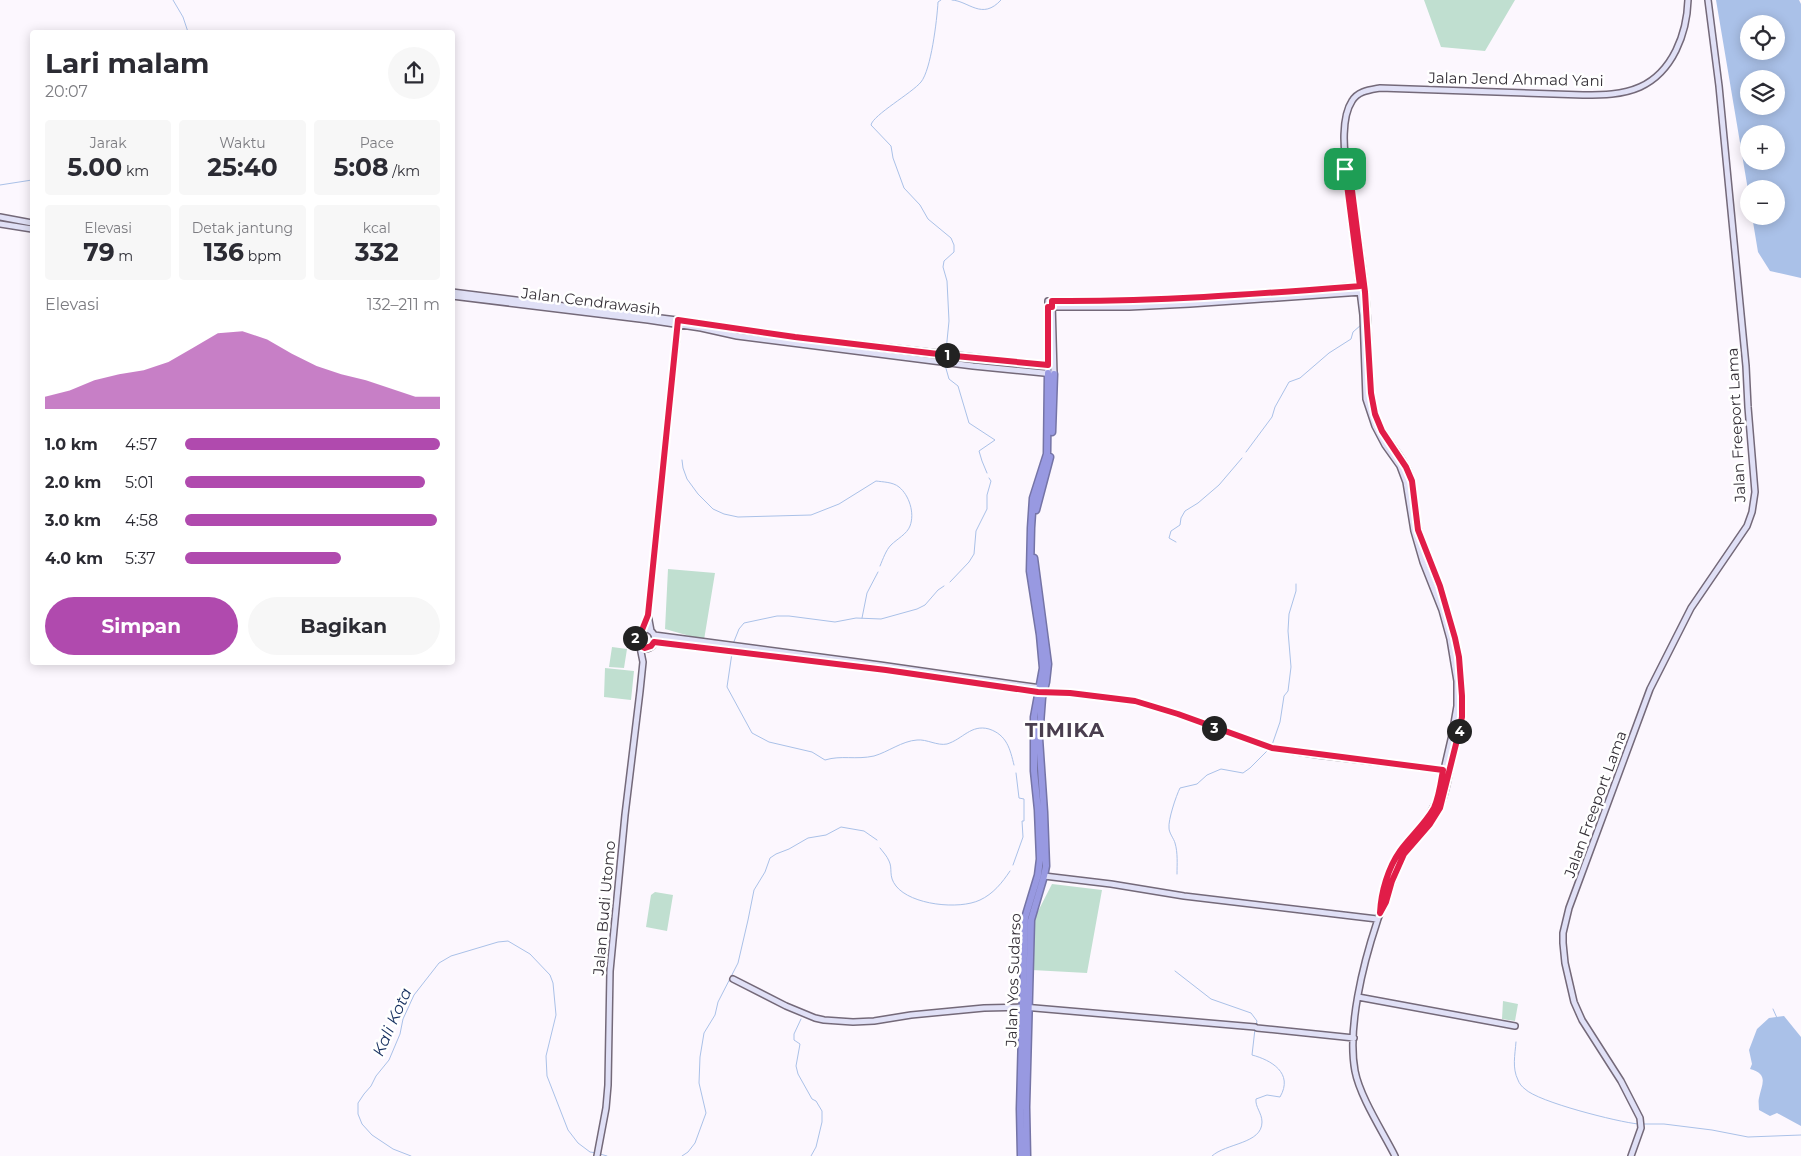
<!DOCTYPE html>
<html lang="id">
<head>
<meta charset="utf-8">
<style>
  :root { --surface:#fff; --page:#f7f7f7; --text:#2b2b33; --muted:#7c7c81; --accent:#b04aae }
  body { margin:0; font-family:Montserrat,sans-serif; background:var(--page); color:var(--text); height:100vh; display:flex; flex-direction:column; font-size:19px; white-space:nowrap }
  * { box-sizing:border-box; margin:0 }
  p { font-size:16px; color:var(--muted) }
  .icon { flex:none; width:28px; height:28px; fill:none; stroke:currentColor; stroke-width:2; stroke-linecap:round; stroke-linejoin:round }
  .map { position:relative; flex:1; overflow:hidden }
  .panel { position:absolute; left:30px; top:30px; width:425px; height:635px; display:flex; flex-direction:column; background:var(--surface); border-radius:5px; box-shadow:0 2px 12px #0003 }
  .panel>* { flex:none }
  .tools { position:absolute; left:1740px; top:15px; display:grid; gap:10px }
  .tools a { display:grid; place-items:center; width:45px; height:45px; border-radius:50%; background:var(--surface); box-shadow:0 2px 12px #0003; font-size:25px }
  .pin { position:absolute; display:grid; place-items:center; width:42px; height:42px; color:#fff; margin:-21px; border-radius:10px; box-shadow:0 2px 8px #0006 }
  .km { position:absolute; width:25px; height:25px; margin:-12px; border-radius:50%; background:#222; color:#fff; font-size:14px; line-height:25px; text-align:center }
  .round { display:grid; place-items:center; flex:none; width:52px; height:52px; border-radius:26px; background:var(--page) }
  .headline { display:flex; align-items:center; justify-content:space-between; height:85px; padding:0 15px }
  h1 { font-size:28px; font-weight:700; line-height:38px }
  .figures { display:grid; grid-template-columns:repeat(3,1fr); gap:8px; height:85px; padding:5px 15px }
  .figures div { display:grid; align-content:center; border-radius:5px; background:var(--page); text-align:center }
  .figures b { font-size:25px; font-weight:700 }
  .figures small { font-size:14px; font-weight:400 }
  .figures p { font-size:14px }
  .chart { height:140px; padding:10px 15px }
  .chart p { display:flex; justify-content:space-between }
  .chart svg { width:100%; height:90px; margin-top:5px; fill:var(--accent); opacity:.7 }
  .primary-button { display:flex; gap:10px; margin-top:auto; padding:10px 15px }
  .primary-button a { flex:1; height:58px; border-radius:30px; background:var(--accent); color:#fff; font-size:20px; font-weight:700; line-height:58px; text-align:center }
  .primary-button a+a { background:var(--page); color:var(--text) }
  ul { padding:0 15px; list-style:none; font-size:16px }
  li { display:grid; grid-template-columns:80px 60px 1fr; align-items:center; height:38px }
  li i { height:12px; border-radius:6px; background:var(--accent) }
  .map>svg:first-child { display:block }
  .green { fill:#c0dfd0 }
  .water { fill:#aac1e8; fill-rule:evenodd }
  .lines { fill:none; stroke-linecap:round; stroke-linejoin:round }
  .stream { stroke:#aac1e8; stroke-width:1 }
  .secondary-casing { stroke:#746979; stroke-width:8 }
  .highway-casing { stroke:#7574a6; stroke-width:9 }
  .secondary { stroke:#e0e0f6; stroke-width:5 }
  .highway { stroke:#9899e1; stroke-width:6 }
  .route-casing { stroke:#fff; stroke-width:10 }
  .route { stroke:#e11d48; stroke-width:6 }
  .labels { text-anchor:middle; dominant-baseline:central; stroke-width:5; stroke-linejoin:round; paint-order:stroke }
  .street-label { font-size:15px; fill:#353037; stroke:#fff }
  .water-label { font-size:16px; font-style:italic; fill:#142e5e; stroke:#fff }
  .district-label { font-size:20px; font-weight:bold; letter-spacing:1px; fill:#4a3f4f; stroke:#fff }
</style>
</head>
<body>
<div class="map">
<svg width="1801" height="1156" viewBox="0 0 1801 1156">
  <rect width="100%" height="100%" fill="#fcf7fe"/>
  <path class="green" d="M1424 0H1515L1485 51 1441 47Z
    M668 569 715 573 704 640 665 629Z
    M612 647 627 649 624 668 609 667Z
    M605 668 634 671 631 700 604 697Z
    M1052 884 1102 890 1087 973 1032 970 1033 921Z
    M655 892 673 895 667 931 646 927 651 895Z
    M1503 1001 1518 1004 1515 1021 1502 1019Z"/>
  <path class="water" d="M1716 0H1799L1801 4V278L1770 271 1758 252 1752 216H1776V189H1749V196ZM1749 24H1776V51H1749ZM1749 79H1776V106H1749ZM1749 134H1776V161H1749Z
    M1784 1016 1801 1037V1126L1777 1113 1770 1116 1759 1110C1759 1106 1758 1101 1759 1098 1762 1084 1769 1074 1750 1069L1752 1064 1749 1050 1757 1029 1769 1018Z"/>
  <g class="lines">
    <path class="stream" d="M173 0 183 17 188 32
      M941 0 938 2C937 20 931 70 921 82 912 93 873 115 871 125L891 146 893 158 904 188 920 205 928 219 951 238 954 245V252L944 261 943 267 947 281 949 321 946 351
      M952 0C969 1 982 21 1001 0
      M0 185 32 180
      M945 365 949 379 958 386 969 423 995 440 979 451 982 461 987 473
      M1246 452 1272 417 1275 407 1289 382 1300 378 1329 353 1351 339 1353 332 1361 325
      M682 460 683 468 687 479 698 494 713 509 724 514 738 517 811 515 839 504 876 481C883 482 893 482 899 487 909 495 915 513 910 526 907 534 897 539 891 545 886 550 883 559 880 566
      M1176 542 1169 538 1171 531 1180 525 1181 518 1185 511 1198 503 1219 485 1242 458
      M950 582 969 562 974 554 976 531 987 509V495L991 481 989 478
      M862 618 867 593 878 572
      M733 644 739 629 744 623 777 616H789L835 622 856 618 881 619 917 609 925 605 938 590 944 586
      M732 653 727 687 752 733 769 742 812 752 825 760C841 755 856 760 874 756 888 752 902 741 917 740 927 739 937 746 947 744 963 739 971 724 989 729 1007 735 1010 749 1014 765
      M1272 745 1280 722 1284 696 1288 691 1291 667 1288 631 1289 614 1296 591V584
      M880 848C883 852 887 856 889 861 893 869 888 876 896 886 911 905 959 910 980 900 993 894 1002 883 1010 871
      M1013 865 1023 837 1022 821H1024V799L1019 798 1016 773
      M1177 874C1177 864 1178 853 1175 843 1174 839 1169 833 1169 828 1168 820 1176 796 1180 788L1197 784 1207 775 1221 769 1243 773 1250 768 1268 750
      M1175 971 1211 999 1251 1013 1257 1021 1256 1025
      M1773 1009 1777 1018
      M801 1019 794 1034V1040L800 1044 796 1066 798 1074 812 1099 816 1101 822 1111V1122L816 1147 811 1156
      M1516 1042C1515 1055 1512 1068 1518 1080 1519 1083 1522 1087 1525 1089 1538 1102 1618 1122 1638 1124
      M1642 1124H1664L1712 1130 1748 1137 1801 1135
      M600 1154 607 1156
      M411 1156 393 1149 372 1135 362 1124 358 1114V1103L364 1094 371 1086 376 1076 389 1060 400 1034 403 1019 414 995 439 963 451 956 498 942 508 941 530 954 550 975 553 983 556 1015 546 1056 547 1076 568 1130 578 1143 590 1152 597 1153
      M682 1156 688 1152 695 1143 706 1113 699 1083 700 1057 704 1033 715 1015 718 1002 738 963 748 920 754 890 765 872 770 858 776 854 789 849 808 838 826 835 841 827 864 831 877 840
      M1212 1156C1226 1143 1262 1144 1262 1122 1262 1113 1255 1107 1256 1099L1267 1095 1280 1097C1294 1073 1271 1060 1252 1055L1255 1029"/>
    <g class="secondary-casing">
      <path id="secondary" d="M1346 163 1345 169 1363 315 1366 399 1375 426 1385 445 1400 466 1406 482 1414 531 1423 562 1442 610 1450 639 1457 681V706L1452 735 1437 800 1428 817 1399 852 1392 865 1381 900 1380 910
        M0 217 32 223
        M0 224 32 229
        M452 292 701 323 795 337 1053 366
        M452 296 648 320 701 328 737 336 973 366 1054 374 1052 301
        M1049 307H1129L1190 304 1362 292
        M1048 373V301C1154 303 1258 294 1364 285
        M635 639a10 10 0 1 1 20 0a10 10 0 1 1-20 0Z
        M651 631 648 615 678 324
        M654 635 880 665 1041 688
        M654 642 886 670 1038 692 1070 693 1135 701 1178 714 1272 748 1318 755 1443 770
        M1044 876 1111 884 1184 896 1377 919
        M733 979 786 1006 815 1018 824 1020 853 1022 874 1021 911 1015 984 1008 1023 1007 1255 1027
        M1358 997 1515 1026
        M1257 1028 1354 1038
        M597 1156 606 1108 608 1085 610 971 625 815 640 691 643 662 640 647
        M1395 1156C1383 1132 1360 1097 1355 1071 1347 1028 1363 964 1377 922 1379 914 1384 907 1387 898 1392 883 1396 868 1404 855 1414 839 1431 827 1439 809 1446 795 1448 779 1451 764 1455 747 1461 730 1462 713 1464 669 1454 627 1439 585 1433 567 1424 550 1419 531 1412 511 1417 490 1408 470 1398 449 1380 434 1374 411 1366 380 1370 345 1367 313 1364 264 1354 216 1349 167 1342 152 1342 116 1352 101 1358 91 1369 90 1380 88L1583 95C1602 95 1622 95 1640 87 1673 72 1687 33 1688 0
        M1631 1156 1641 1128 1640 1118 1621 1081 1582 1020 1574 1002 1565 963 1563 943V933L1569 908 1650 689 1691 608 1747 526 1752 512 1755 492 1748 407 1746 366 1719 86 1708 0"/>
    </g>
    <g class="highway-casing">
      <path id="highway" d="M1052 432 1054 374
        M1036 510 1050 457
        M1021 1156 1020 1109 1025 918 1038 875 1040 859 1038 810 1034 771V717L1043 668 1040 635 1030 571 1031 528 1033 498 1047 454 1048 373
        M1027 1156 1026 1107 1031 920 1044 876 1046 866 1044 812 1039 738 1042 698 1046 682 1048 664 1034 558"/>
    </g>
    <use href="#secondary" class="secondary"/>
    <use href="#highway" class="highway"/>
  </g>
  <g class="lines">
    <g class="route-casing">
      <path id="route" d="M1346 162 1349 167 1365 292 1371 393 1375 414 1382 431 1406 467 1412 481 1418 530 1440 586 1455 638 1459 657 1462 696V717L1458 736 1440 808 1430 824 1404 854 1392 881 1386 902 1380 913C1381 892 1388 868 1400 851 1411 836 1425 824 1434 808 1439 797 1441 782 1443 770L1272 748 1178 714 1135 701 1070 693 1038 692 886 670 654 642 651 646 645 648 637 644 636 636 642 630 648 615 678 320 795 337 955 356 1048 365V307H1052V301C1156 302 1257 294 1360 286L1345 169Z"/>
    </g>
    <use href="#route" class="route"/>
  </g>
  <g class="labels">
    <g class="street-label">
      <text transform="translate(1516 79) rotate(1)">Jalan Jend Ahmad Yani</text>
      <text transform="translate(591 301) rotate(7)">Jalan Cendrawasih</text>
      <text transform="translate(1736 425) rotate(-93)">Jalan Freeport Lama</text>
      <text transform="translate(1595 804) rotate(-70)">Jalan Freeport Lama</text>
      <text transform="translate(604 908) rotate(-85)">Jalan Budi Utomo</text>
      <text transform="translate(1013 980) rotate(-88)">Jalan Yos Sudarso</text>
    </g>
    <g class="water-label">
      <text transform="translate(392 1022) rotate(-66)">Kali Kota</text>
    </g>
    <g class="district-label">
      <text x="1065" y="730">TIMIKA</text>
    </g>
  </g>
</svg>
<div class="tools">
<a><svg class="icon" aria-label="locate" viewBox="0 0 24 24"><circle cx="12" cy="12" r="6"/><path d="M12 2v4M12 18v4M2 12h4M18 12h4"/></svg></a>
<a><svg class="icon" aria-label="layers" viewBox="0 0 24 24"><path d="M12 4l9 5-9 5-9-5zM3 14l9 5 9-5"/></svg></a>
<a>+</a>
<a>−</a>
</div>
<div class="pin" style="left:1345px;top:169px;background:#1e9e55"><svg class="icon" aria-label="arrive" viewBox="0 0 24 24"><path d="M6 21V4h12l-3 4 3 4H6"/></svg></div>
<b class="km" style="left:947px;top:355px">1</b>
<b class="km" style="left:635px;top:638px">2</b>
<b class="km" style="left:1214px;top:728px">3</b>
<b class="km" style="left:1459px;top:731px">4</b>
<section class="panel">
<div class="headline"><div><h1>Lari malam</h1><p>20:07</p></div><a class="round"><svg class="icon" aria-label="share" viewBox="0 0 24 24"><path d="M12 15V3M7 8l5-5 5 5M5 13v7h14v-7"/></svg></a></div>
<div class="figures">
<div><p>Jarak</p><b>5.00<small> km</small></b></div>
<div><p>Waktu</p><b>25:40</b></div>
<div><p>Pace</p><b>5:08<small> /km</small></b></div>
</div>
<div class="figures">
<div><p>Elevasi</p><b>79<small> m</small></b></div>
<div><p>Detak jantung</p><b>136<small> bpm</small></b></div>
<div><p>kcal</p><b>332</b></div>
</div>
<div class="chart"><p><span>Elevasi</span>132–211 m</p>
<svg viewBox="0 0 160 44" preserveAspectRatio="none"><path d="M0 44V38L10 35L20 30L30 27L40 25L50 21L60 14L70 7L80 6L90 10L100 17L110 23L120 27L130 30L140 34L150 38L160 38V44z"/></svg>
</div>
<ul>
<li><b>1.0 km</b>4:57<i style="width:100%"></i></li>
<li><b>2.0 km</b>5:01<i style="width:94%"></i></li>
<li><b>3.0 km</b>4:58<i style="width:99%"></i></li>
<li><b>4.0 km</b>5:37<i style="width:61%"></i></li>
</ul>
<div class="primary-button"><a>Simpan</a><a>Bagikan</a></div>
</section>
</div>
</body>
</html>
